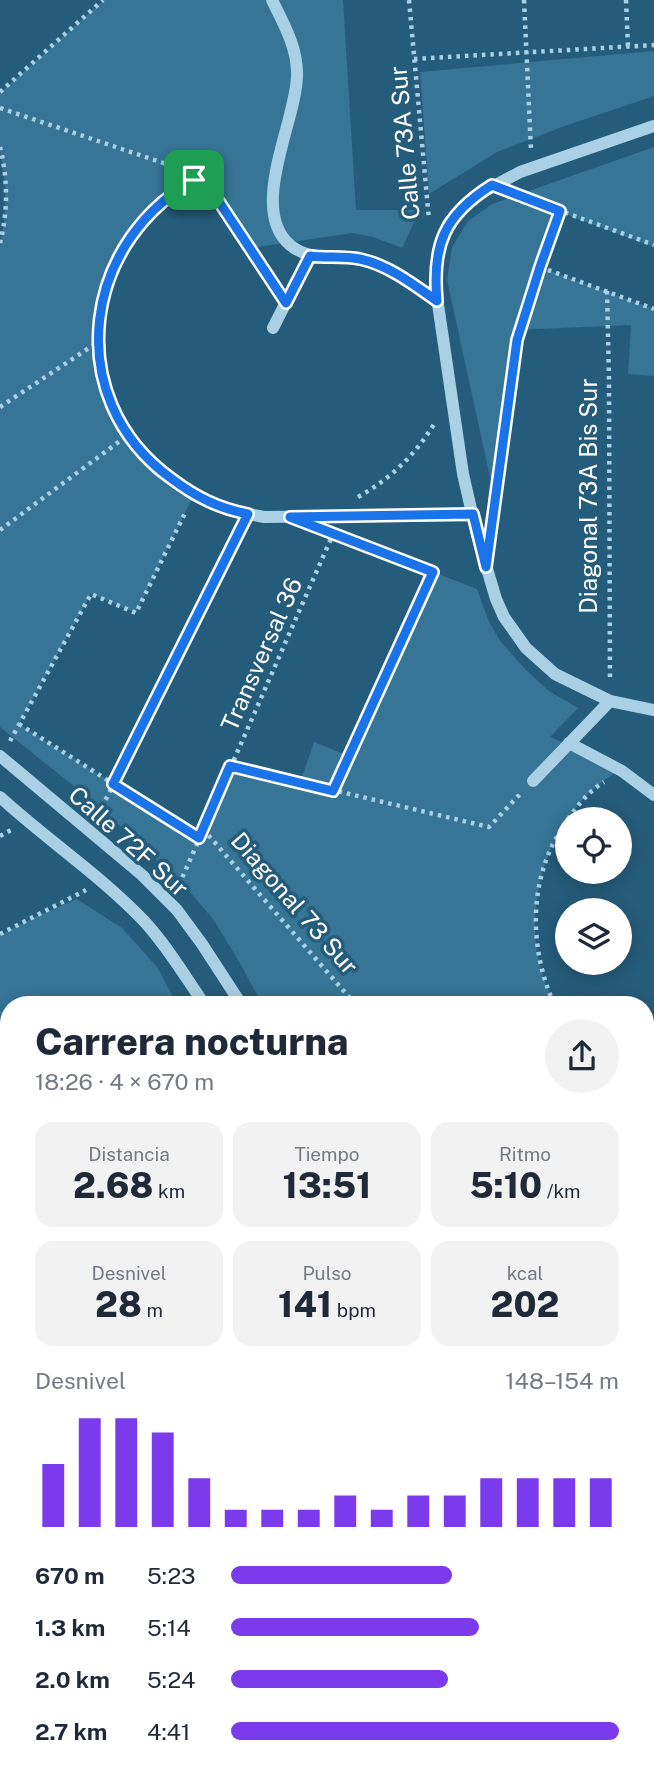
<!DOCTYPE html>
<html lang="es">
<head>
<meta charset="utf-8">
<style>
  :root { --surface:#fff; --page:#f2f2f3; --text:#1f2937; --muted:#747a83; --accent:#7c3aed }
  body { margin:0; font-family:"Public Sans",sans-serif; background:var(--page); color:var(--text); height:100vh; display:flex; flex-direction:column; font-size:26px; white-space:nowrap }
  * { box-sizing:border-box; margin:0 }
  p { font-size:23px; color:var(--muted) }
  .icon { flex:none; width:38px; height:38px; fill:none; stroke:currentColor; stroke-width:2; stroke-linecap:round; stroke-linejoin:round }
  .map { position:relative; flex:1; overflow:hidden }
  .drawer { position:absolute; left:0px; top:996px; width:654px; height:779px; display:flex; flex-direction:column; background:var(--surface); border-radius:28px 28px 0 0; box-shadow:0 4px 18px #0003 }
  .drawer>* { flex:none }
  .controls { position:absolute; left:555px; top:807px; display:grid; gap:14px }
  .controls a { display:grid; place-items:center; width:77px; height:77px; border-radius:50%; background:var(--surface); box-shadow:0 4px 18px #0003; font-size:35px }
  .pin { position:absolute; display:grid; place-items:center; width:60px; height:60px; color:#fff; margin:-30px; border-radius:14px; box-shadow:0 4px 10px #0006 }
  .round { display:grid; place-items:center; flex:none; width:74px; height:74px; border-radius:37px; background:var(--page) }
  .overview { display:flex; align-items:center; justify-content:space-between; height:119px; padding:0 35px }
  h1 { font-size:38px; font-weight:800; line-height:52px }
  .metrics { display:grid; grid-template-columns:repeat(3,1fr); gap:10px; height:119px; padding:7px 35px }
  .metrics div { display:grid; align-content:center; border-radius:18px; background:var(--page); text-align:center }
  .metrics b { font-size:35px; font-weight:800 }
  .metrics small { font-size:19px; font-weight:400 }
  .metrics p { font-size:19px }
  .chart { height:196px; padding:14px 35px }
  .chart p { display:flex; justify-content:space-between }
  .chart svg { width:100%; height:126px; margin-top:7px; stroke:var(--accent); stroke-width:6 }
  ul { padding:0 35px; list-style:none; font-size:23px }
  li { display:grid; grid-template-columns:112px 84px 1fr; align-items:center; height:52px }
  li i { height:18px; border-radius:9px; background:var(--accent) }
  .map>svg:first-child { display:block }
  .green { fill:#367596 }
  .building { fill:#6e9cb5 }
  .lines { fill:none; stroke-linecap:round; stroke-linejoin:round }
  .path { stroke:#a9d0e4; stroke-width:4.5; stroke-dasharray:3.5 5; stroke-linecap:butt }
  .minor { stroke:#a9d0e4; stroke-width:12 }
  .route-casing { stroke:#fff; stroke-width:14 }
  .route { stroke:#1a73e8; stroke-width:9 }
  .labels { text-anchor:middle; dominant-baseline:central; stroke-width:7; stroke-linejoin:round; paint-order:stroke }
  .street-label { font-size:24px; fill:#fff; stroke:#255c7b }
</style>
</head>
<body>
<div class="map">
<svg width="654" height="1773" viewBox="0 0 654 1773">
  <rect width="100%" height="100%" fill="#255c7b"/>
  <path class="green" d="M104 0H343L356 210H420L402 248 373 237 353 233 251 248 203 176C118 217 71 322 113 411 131 448 164 470 194 495L136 613 91 594 19 724 199 838 231 766 300 783 314 742 349 756 433 572 477 589 489 622 501 642 526 670 549 691 578 708 550 737 603 759 619 770C612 775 604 780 597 786 550 826 528 892 537 953 540 971 547 988 554 1004H262L240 963 213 919 189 891 101 808 0 727V243C8 211 6 181 0 149 0 131 0 111 0 93Z
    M654 51V96L562 127 497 152 429 194 420 72Z
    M654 147V247L557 211 520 312 540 267 654 309V376L628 374 631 325 513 330 493 491 447 280 452 247 468 221 492 204Z
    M77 899 122 928 157 967 177 1004H9V1575L0 1583V935L35 917Z
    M9 1673V1766H49L43 1773H0V1681Z
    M194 1766H521V1773H187Z"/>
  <path class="building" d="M654 1554V1773H610L609 1766H646V1565Z"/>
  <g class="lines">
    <path class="path" d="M409 0 429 220
      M524 0 531 150
      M626 0 628 47
      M414 59 654 45
      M0 92 103 0
      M0 108 202 176 275 286
      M0 147C8 178 8 212 0 243
      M517 195 654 245
      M540 267 654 309
      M607 291 609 378 610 682
      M0 407 98 342
      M130 438C63 349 107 223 202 176
      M358 497C392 478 416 454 436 421
      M493 516 517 340 540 267 560 211
      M0 530 128 435
      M19 724 199 838
      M10 741 91 594 136 613 186 511
      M231 766 489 827 522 792
      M333 791 433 572 340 536
      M98 815 241 529
      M568 819C578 805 589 791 604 782
      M203 829 355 1004
      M0 836 11 830
      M179 885 333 534
      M0 934 86 890
      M554 1004C528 946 528 874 567 821
      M646 1089 654 1093
      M646 1226 654 1265
      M646 1281 654 1282
      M43 1773 49 1766"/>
    <path class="minor" d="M272 0C284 24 298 49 297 76 296 122 248 209 290 245 310 262 337 254 362 260 389 266 414 285 437 301
      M654 126 520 172 479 194 464 205 448 224 438 251 435 284 463 474 477 535 496 599 504 617 526 648 555 674 610 701 654 710
      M273 328 310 255
      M141 452 157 469 194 495 228 510 264 517 473 515
      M569 743 622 771 654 795
      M0 756 142 875 177 910 202 944 241 1004
      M533 781 610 701
      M0 797C47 840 100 875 144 921 167 946 185 976 204 1004
      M646 1443H654
      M0 1624 9 1616
      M0 1666 9 1658
      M169 1771 173 1766
      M504 1773V1766"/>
  </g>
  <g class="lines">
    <g class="route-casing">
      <path id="route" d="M202 176 286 303 310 256C327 258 343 256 360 259 388 265 413 284 437 301 432 245 444 215 492 185L560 211 540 267 517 340 486 567 473 514 290 517 433 572 333 791 230 766 199 838 113 784 248 514C218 508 196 497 172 479 59 398 82 236 202 176Z"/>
    </g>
    <use href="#route" class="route"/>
  </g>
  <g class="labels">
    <g class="street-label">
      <text transform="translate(404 143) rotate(-95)">Calle 73A Sur</text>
      <text transform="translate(588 496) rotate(-90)">Diagonal 73A Bis Sur</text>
      <text transform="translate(261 654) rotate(-66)">Transversal 36</text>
      <text transform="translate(129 841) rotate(42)">Calle 72F Sur</text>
      <text transform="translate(295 903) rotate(49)">Diagonal 73 Sur</text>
    </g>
  </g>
</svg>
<div class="controls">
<a><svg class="icon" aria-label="locate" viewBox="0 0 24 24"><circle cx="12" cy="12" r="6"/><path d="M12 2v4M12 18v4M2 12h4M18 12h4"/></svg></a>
<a><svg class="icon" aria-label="layers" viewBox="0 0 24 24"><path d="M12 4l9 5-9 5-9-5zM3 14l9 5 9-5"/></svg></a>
</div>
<div class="pin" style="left:194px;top:180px;background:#1e9e55"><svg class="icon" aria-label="arrive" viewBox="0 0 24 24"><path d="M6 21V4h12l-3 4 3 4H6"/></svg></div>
<section class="drawer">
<div class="overview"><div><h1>Carrera nocturna</h1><p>18:26 · 4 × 670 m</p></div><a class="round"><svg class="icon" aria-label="share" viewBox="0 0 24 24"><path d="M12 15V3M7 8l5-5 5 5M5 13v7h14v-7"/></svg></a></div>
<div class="metrics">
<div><p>Distancia</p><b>2.68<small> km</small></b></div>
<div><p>Tiempo</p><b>13:51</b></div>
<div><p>Ritmo</p><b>5:10<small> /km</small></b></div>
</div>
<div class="metrics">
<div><p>Desnivel</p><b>28<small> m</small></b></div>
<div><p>Pulso</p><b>141<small> bpm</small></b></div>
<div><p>kcal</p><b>202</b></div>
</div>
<div class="chart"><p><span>Desnivel</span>148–154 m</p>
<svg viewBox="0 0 160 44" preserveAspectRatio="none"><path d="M5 44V22M15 44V6M25 44V6M35 44V11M45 44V27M55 44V38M65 44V38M75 44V38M85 44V33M95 44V38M105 44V33M115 44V33M125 44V27M135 44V27M145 44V27M155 44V27"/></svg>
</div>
<ul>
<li><b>670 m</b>5:23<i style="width:57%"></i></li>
<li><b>1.3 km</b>5:14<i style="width:64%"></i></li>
<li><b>2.0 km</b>5:24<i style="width:56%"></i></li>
<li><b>2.7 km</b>4:41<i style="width:100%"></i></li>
</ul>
</section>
</div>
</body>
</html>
